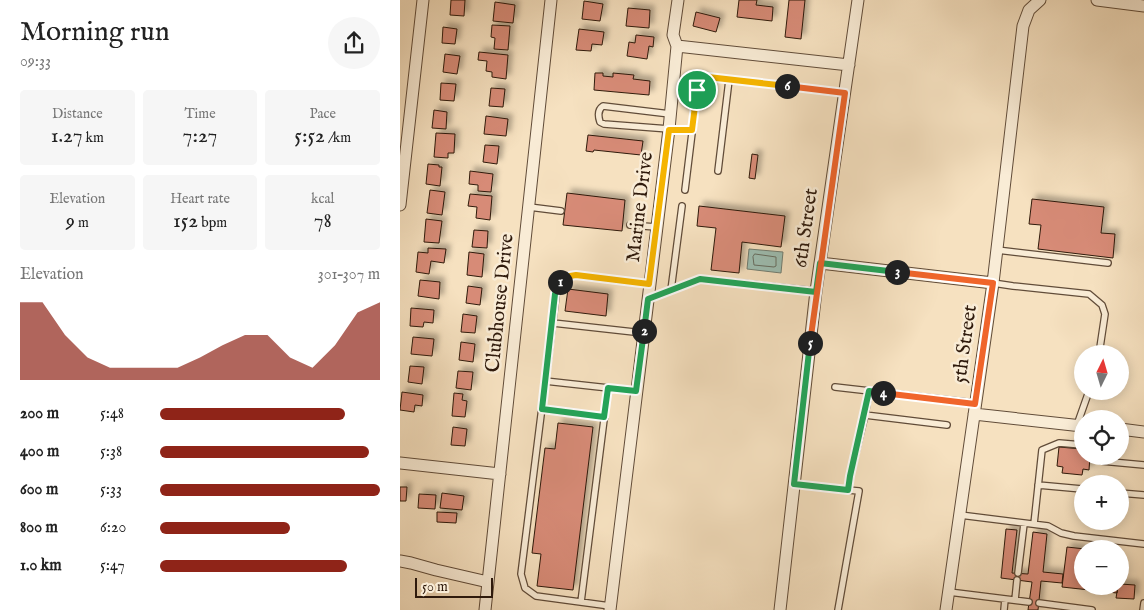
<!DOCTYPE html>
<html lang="en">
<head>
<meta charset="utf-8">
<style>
  :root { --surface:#fff; --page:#f6f6f6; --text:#222; --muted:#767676; --accent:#8f2418 }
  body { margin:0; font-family:"IM FELL English",serif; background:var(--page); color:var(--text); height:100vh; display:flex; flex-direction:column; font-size:19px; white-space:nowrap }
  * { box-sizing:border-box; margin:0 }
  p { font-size:16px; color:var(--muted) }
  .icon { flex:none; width:28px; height:28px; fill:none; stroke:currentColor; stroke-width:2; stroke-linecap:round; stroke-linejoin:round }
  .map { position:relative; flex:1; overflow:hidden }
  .side { display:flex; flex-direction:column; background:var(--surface); width:400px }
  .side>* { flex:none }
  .needle { width:32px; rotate:5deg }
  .fabs { position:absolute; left:674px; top:345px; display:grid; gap:10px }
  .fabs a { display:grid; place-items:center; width:55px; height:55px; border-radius:50%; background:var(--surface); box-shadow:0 2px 12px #0003; font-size:25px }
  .scale { position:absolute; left:15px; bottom:12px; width:78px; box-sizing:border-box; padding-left:5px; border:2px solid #2f1a0c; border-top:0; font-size:14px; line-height:18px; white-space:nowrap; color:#2f1a0c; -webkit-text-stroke:4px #f9ecd6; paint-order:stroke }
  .pin { position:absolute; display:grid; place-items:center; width:42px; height:42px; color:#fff; margin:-21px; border:2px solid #fff; border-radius:50%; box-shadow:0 1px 5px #0007 }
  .km { position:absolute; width:25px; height:25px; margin:-12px; border-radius:50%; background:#222; color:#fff; font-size:14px; line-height:25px; text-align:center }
  .round { display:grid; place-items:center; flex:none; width:52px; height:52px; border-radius:26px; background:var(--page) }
  .head { display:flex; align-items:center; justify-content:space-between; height:85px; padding:0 20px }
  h1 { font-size:28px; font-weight:600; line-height:38px }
  .metrics { display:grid; grid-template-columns:repeat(3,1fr); gap:8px; height:85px; padding:5px 20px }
  .metrics div { display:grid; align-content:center; border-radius:5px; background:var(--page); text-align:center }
  .metrics b { font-size:21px; font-weight:600 }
  .metrics small { font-size:14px; font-weight:400 }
  .metrics p { font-size:14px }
  .chart { height:140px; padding:10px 20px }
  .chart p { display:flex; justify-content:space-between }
  .chart svg { width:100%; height:90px; margin-top:5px; fill:var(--accent); opacity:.7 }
  ul { padding:0 20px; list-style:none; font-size:16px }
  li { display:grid; grid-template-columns:80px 60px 1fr; align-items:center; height:38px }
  li i { height:12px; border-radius:6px; background:var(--accent) }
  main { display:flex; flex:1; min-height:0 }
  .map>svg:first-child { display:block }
  .water { fill:#9dbeb2; stroke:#717c70 }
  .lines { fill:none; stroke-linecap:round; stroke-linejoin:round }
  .shore { stroke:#666c5f; stroke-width:1 }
  .building { fill:#d78b77; stroke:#2f1a0c; filter:url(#shadow) }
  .lane-casing { stroke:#614c39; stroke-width:8 }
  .street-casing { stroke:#614c39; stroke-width:13 }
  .lane { stroke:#f9ecd6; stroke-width:5.5 }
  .street { stroke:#f9ecd6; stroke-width:11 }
  .split-1-casing { stroke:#fff; stroke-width:10 }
  .split-2-casing { stroke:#fff; stroke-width:10 }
  .split-3-casing { stroke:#fff; stroke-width:10 }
  .split-4-casing { stroke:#fff; stroke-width:10 }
  .split-5-casing { stroke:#fff; stroke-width:10 }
  .split-6-casing { stroke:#fff; stroke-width:10 }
  .split-7-casing { stroke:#fff; stroke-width:10 }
  .split-1 { stroke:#f5b400; stroke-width:6 }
  .split-2 { stroke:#22a559; stroke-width:6 }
  .split-3 { stroke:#22a559; stroke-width:6 }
  .split-4 { stroke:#f0652b; stroke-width:6 }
  .split-5 { stroke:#22a559; stroke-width:6 }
  .split-6 { stroke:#f0652b; stroke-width:6 }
  .split-7 { stroke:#f5b400; stroke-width:6 }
  .labels { text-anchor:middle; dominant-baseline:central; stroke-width:5; stroke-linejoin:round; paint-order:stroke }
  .street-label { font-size:20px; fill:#2f1a0c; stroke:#f9ecd6 }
</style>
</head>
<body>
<main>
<section class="side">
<div class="head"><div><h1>Morning run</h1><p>09:33</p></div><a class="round"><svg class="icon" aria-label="share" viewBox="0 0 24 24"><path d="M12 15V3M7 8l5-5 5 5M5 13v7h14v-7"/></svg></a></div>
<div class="metrics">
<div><p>Distance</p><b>1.27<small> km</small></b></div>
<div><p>Time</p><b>7:27</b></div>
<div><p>Pace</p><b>5:52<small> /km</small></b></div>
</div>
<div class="metrics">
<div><p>Elevation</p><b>9<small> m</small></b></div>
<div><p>Heart rate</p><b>152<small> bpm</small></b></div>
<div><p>kcal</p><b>78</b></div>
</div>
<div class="chart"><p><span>Elevation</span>301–307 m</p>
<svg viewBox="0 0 160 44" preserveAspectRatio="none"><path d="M0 44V6L10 6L20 22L30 33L40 38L50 38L60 38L70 38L80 33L90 27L100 22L110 22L120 33L130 38L140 27L150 11L160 6V44z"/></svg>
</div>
<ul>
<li><b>200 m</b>5:48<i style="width:84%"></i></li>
<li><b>400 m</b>5:38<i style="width:95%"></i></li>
<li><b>600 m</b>5:33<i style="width:100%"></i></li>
<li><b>800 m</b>6:20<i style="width:59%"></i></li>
<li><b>1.0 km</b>5:47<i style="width:85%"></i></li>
</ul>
</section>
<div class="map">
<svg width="744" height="610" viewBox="0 0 744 610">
  <defs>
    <filter id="shadow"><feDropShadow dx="4.5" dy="-4.5" stdDeviation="2.5" flood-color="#0004"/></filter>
  </defs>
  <rect width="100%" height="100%" fill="#f6e1c0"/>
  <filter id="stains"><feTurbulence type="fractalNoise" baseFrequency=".004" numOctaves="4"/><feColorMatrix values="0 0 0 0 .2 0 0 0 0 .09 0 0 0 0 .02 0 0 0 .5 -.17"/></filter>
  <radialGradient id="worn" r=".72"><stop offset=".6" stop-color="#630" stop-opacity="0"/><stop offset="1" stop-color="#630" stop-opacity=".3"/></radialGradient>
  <path class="water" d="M349 249 383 252 381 273 347 269Z"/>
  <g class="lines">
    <path class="shore" d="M355 254 376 257V266L374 267 354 265 353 257Z"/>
  </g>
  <path class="building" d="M51 0H65L64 16 50 15Z
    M339 0H357L356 5 373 7 372 21 337 17Z
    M389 0H405L401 39 385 37Z
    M184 1 203 4 200 21 182 19Z
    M95 2 115 5 113 23 93 21Z
    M228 8 250 10 249 28 226 26Z
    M296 12 320 18 316 32 293 26Z
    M92 25 110 26 108 50 94 49 95 38 91 37Z
    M43 27 57 29 55 44 42 43Z
    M179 29 204 32 202 45 192 44 191 51 176 50Z
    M236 35 254 37 253 47 249 46 247 59 227 56 229 42 235 43Z
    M79 52 108 55 106 79 92 77V72L86 71 87 61 78 60Z
    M45 54 60 56 57 74 43 72Z
    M195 73H203V76L213 77V73L234 75 233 79 250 81 249 95 194 90Z
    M41 83 56 84 54 101 40 100Z
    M91 88 105 89 103 107 89 106Z
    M34 110 47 112 46 129 32 128Z
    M86 116 108 119 106 136 84 134Z
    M36 133 55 134 54 153H48V158L34 157Z
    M188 135 243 141 241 155 194 150 193 152 186 151Z
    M85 145 99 146 97 164 83 162Z
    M352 154 358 155 355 179 349 178Z
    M28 164 39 165V167H42L40 186 26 184Z
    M70 171 93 174 91 192 78 191V185L69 184Z
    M30 190 45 192 42 215 27 213Z
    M167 193 225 200 222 231 163 225Z
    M70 194 92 196 90 220 76 218 77 207 68 206Z
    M632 199 704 207 701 233 715 234 713 258 638 249 641 225 629 224Z
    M299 206 385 216 381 247 342 242 339 273 311 270 316 228 297 226Z
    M26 219 42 221 39 243 24 242Z
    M74 230 88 231 87 248 72 247Z
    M28 248 46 249 44 263 31 261 29 274 16 272 18 252 28 253Z
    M69 252 84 254 82 277 67 275Z
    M20 280 40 282 39 299 18 296Z
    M68 286 82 288 80 305 66 303Z
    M168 289 208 294 206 316 165 311Z
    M11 308 34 310 33 323 24 322 23 327 10 326Z
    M63 314 77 316 75 333 61 332Z
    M13 337 34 339 32 356 11 354Z
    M61 342 75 344 73 362 59 360Z
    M10 366 24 367 22 384 8 382Z
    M58 371 73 372 71 390 56 388Z
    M2 392 23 395 22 406 15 405 14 412 0 410Z
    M54 393 63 394 62 400 67 401 65 417 52 416Z
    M158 423 193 427 173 590 137 586 141 554 132 553 145 448 155 449Z
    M53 427 67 429 65 446 51 445Z
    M659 447 682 449V456H690L689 470 683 469 682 475 662 473 663 467 657 466Z
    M0 487H7L6 501H0Z
    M42 493 64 496 62 510 40 508Z
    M19 494 36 495 35 509 18 508Z
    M37 512 57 513 56 523 37 522Z
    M606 529 617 530 612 573 628 574 633 532 647 534 643 572 663 574 662 583 641 581 638 610H628L632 582 601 578Z
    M667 547 685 549H682V586H718L717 593 662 587Z
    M720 584 735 585 734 599 716 598 718 586H720Z"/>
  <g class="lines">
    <g class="lane-casing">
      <path id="lane" d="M273 87 297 90
        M270 114 203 106C197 110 198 116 200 122L204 124 269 129 292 130
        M318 171 329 80
        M285 190 299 76 445 93
        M129 207 161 211
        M230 225 256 227
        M597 250 708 263
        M593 283 613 286 689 294 702 305 705 314 699 354
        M271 290 282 206
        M248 299 300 279 416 291
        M153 323 243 333
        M145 381 236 391
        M435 387 575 403
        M142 409 205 417
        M465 415 469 391
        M677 425 689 391
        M698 456 701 461 744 465
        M394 484 448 490 450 476 465 415 547 425
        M638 485 682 489
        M720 493 744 495
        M560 515 648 526 661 533 674 536 744 544
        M634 524 642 450 659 443 682 445
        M618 573 624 524
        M549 592 629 602
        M615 600 617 580
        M181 602 208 388
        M639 603 692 610
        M210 606 136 596 125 588 121 574 157 288 164 278 176 275 249 284
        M438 610 459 491 448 490
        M604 610 605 599
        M743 610 744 603"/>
    </g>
    <g class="street-casing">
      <path id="street" d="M697 0 744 6
        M277 46 449 65
        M0 205 23 0
        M420 263 593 283
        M574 414 682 426
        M720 429 744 432
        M0 463 100 474
        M0 561 11 563 36 570 88 582
        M85 610 151 0
        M210 610 269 129 277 46 273 35 278 0
        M380 610 416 291 458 0
        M546 610 593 283 623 26 629 10 640 0"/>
    </g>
    <use href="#lane" class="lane"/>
    <use href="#street" class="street"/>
  </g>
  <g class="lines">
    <g class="split-1-casing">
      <path id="split-1" d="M160 282 170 276 176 275 249 284 269 130H292L297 90"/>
    </g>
    <g class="split-2-casing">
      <path id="split-2" d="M160 282 155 294 142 409 204 417 208 388 236 391 244 331"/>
    </g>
    <g class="split-3-casing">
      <path id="split-3" d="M244 331 248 299 300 279 416 292 420 263 497 272"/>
    </g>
    <g class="split-4-casing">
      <path id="split-4" d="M483 393 575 404 593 283 497 272"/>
    </g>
    <g class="split-5-casing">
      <path id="split-5" d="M410 343 394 484 448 490 450 476 469 391 483 393"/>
    </g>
    <g class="split-6-casing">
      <path id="split-6" d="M387 86 445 93 410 343"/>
    </g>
    <g class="split-7-casing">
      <path id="split-7" d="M297 90 299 76 387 86"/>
    </g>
    <use href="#split-1" class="split-1"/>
    <use href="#split-2" class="split-2"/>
    <use href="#split-3" class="split-3"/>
    <use href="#split-4" class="split-4"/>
    <use href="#split-5" class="split-5"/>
    <use href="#split-6" class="split-6"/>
    <use href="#split-7" class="split-7"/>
  </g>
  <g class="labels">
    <g class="street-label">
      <text transform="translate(240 207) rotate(-83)">Marine Drive</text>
      <text transform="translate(406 228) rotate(-82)">6th Street</text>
      <text transform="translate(100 303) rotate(-84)">Clubhouse Drive</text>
      <text transform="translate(565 344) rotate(-82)">5th Street</text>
    </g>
  </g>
  <rect width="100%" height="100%" filter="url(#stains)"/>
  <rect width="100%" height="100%" fill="url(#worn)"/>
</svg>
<div class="fabs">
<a><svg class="needle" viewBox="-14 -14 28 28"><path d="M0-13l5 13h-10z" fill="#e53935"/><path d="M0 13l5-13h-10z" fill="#767676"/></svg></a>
<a><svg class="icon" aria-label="locate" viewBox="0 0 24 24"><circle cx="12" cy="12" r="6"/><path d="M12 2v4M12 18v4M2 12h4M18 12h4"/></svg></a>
<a>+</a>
<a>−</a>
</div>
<div class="scale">50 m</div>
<div class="pin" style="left:297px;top:90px;background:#1e9e55"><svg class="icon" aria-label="arrive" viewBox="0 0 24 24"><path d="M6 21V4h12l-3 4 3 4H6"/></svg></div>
<b class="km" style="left:160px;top:282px">1</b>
<b class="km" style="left:244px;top:331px">2</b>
<b class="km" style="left:497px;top:272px">3</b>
<b class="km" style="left:483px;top:393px">4</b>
<b class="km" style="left:410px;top:343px">5</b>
<b class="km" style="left:387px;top:86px">6</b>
</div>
</main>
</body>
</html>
